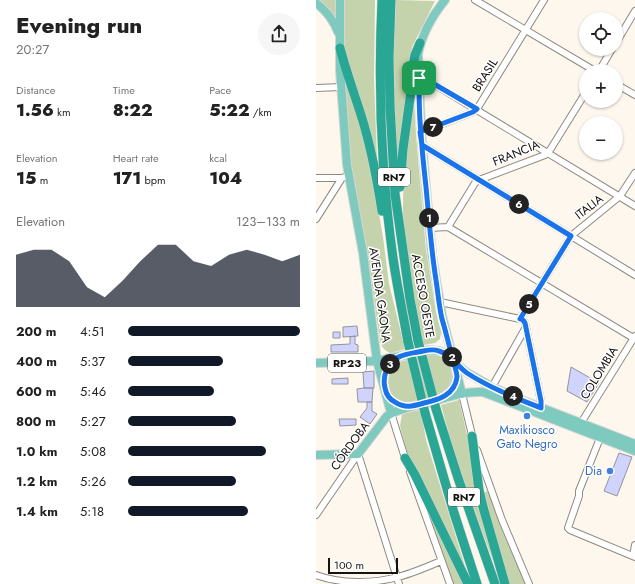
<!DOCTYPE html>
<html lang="en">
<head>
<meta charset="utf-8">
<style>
  :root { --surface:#fff; --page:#f6f6f6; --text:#222; --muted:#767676; --accent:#111827 }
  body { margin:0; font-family:Jost,sans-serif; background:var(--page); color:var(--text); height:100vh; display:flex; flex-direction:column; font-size:15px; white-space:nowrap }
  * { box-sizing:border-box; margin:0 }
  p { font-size:13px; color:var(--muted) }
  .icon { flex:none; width:22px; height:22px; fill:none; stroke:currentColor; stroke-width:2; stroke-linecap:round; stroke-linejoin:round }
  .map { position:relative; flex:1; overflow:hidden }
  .drawer { display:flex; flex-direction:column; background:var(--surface); width:316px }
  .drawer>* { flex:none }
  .fabs { position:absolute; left:263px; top:12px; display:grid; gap:8px }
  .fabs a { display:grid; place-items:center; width:44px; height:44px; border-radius:50%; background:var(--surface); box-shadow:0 1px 3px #0004; font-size:20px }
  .scale { position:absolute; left:12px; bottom:10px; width:70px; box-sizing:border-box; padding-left:4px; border:2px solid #151310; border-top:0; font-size:11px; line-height:14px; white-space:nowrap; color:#151310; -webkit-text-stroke:3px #fff; paint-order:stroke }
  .pin { position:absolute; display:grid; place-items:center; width:34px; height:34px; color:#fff; margin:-17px; border-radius:8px; box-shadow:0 2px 6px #0006 }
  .km { position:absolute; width:20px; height:20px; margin:-10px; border-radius:50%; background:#222; color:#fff; font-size:11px; line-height:20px; text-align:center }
  .round { display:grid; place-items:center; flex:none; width:42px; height:42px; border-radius:21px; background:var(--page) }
  .summary { display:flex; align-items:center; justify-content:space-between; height:68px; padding:0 16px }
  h1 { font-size:22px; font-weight:800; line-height:30px }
  .metrics { display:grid; grid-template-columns:repeat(3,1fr); gap:6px; height:68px; padding:4px 16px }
  .metrics div { display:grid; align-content:center }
  .metrics b { font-size:17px; font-weight:800 }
  .metrics small { font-size:11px; font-weight:400 }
  .metrics p { font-size:11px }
  .chart { height:112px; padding:8px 16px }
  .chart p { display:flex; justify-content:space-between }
  .chart svg { width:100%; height:72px; margin-top:4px; fill:var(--accent); opacity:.7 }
  ul { padding:0 16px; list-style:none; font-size:13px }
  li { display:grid; grid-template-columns:64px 48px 1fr; align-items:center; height:30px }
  li i { height:10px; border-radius:5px; background:var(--accent) }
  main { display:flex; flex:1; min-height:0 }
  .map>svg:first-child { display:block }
  .green { fill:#c5d3ac }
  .building { fill:#d0d3fb; stroke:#93949e }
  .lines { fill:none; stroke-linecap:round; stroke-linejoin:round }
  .minor-casing { stroke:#908981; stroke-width:8 }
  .major-casing { stroke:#d5d5d4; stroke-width:10 }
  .highway-casing { stroke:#d5d5d4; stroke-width:10 }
  .minor { stroke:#fff; stroke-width:6 }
  .major { stroke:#7fcabf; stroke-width:8 }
  .highway { stroke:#29a694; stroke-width:9 }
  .highway-bridge-casing { stroke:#d5d5d4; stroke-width:10; stroke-linecap:butt }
  .highway-bridge { stroke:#29a694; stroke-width:9 }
  .route-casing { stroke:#fff; stroke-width:8 }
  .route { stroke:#1a73e8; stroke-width:5 }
  .shop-dot { fill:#3f7fe0; stroke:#fff; stroke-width:1.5 }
  .labels { text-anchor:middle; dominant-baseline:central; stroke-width:3; stroke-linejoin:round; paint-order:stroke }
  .shield { fill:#fff; stroke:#5b5a58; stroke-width:1 }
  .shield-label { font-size:11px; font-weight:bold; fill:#151310 }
  .street-label { font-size:12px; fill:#151310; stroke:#fff }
  .shop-label { font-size:12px; fill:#366cbe; stroke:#fff }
</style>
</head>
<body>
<main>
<section class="drawer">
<div class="summary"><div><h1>Evening run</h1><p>20:27</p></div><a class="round"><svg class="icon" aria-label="share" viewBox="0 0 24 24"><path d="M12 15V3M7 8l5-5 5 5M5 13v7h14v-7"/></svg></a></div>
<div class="metrics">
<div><p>Distance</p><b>1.56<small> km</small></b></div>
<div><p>Time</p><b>8:22</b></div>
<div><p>Pace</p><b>5:22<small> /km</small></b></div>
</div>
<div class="metrics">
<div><p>Elevation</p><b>15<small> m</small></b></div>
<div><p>Heart rate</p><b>171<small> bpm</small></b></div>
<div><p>kcal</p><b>104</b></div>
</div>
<div class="chart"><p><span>Elevation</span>123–133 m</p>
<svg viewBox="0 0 160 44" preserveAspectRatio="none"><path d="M0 44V12L10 9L20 9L30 16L40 32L50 38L60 28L70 16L80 6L90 6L100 16L110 19L120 12L130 9L140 12L150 16L160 12V44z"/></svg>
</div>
<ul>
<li><b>200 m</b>4:51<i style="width:100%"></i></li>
<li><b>400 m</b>5:37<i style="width:55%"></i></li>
<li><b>600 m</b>5:46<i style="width:50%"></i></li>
<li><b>800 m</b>5:27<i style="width:63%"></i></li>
<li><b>1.0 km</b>5:08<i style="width:80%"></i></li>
<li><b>1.2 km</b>5:26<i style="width:63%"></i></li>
<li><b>1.4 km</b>5:18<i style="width:70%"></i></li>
</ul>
</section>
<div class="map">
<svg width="319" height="584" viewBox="0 0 319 584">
  <rect width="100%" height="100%" fill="#fdf7ed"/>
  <path class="green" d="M3 0H20V21L11 7Z
    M29 0H59L58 79 61 158 59 157 27 51 26 8Z
    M80 0 119 1 96 47 82 169 77 109V69Z
    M29 82H30L39 107 53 157 67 237 73 284 89 349 74 353C68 350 66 347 64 341L55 278 35 168Z
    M98 99 100 135 110 250 120 312 125 332 124 339 119 343 107 345 88 240C86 210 87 180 90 151 92 133 95 116 98 99Z
    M116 354C131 356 135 363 139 377L129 394 90 405 82 402 75 398 70 386 72 372 77 365 83 362Z
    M143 400 185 582C163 524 141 466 125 405Z
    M103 410 106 417 110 440 152 576 97 468 92 455 84 426 86 414Z
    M172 491 188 535 210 584H192L167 493Z
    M104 494 149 584H137Z"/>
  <path class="building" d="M41 326 42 336 27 337V327Z
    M17 332H24V338H17Z
    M39 336V344L42 345V352H15V345L34 344V337Z
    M255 367 283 383 271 402 251 391Z
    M58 371V388H48L47 372Z
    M32 378V384H16V379Z
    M48 388H57L56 402H42L41 389Z
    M51 402H56V411L61 414 54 424 44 417 51 408Z
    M23 419H40V425L24 426Z
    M303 453 316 457 301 496 288 491Z"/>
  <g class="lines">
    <g class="minor-casing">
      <path id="minor" d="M159 0 279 71
        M300 43 319 11
        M283 71 296 49
        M103 78 113 81 319 206
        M300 84 319 95
        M0 88 26 87
        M105 132 157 112 161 109 228 0
        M106 145 319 275
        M0 178H26L29 177
        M0 219 26 178
        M132 227 159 183 163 180 229 155 234 150 270 92
        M113 228 132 227 319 339
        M124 302 204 319 207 320 209 323 225 401V408
        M204 319 255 236 304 196 319 173
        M176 387 210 327
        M146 394 157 439
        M75 413 90 461
        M265 423 319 336
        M284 438 263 491V496L252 528 254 530 319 557
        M161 450 186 520 213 584
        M42 454 83 584
        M94 472 134 584
        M0 515 42 454
        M317 556 319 545
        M0 575C25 584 56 584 82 577 97 573 111 567 125 561"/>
    </g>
    <g class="major-casing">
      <path id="major" d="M24 0V70L31 165 47 253 61 361 75 413
        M129 0C116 16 106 34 102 54L105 132 116 255 126 316 146 394
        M0 3C11 11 17 19 22 32
        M0 363 61 361 113 350 123 351 133 355 137 361 150 372 176 387 200 398 319 444
        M68 381C69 371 73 363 81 358
        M126 398C135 393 139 386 141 376
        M0 455 42 454 71 416C83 408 101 405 115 402 132 397 150 391 167 392L319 451"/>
    </g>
    <g class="highway-casing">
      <path id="highway" d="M66 0C62 86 65 173 77 258 81 286 87 314 92 342
        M75 0 73 58 74 106 79 194 94 299 102 341
        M24 48C30 71 38 93 45 115 55 146 61 179 66 211
        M84 187 87 149 95 91 96 71 99 55 104 43
        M120 409 142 478 179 584
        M109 413 138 513 161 584
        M156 436 163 490 167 507 189 584
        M89 458 99 475 152 584"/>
    </g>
    <use href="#minor" class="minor"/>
    <use href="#major" class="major"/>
    <use href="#highway" class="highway"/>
    <g class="highway-bridge-casing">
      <path id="highway-bridge" d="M102 341 120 409
        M92 342 109 413"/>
    </g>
    <use href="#highway-bridge" class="highway-bridge"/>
  </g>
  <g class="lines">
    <g class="route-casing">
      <path id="route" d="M103 78C103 96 103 115 105 133 106 151 108 169 110 187 113 218 115 249 120 280 122 293 123 306 126 319 130 332 133 346 137 360 138 365 141 372 141 377 139 395 122 400 108 403 98 406 89 409 79 402 73 399 70 394 69 388 66 376 72 360 85 356 90 354 97 353 102 352 109 351 116 348 123 351 135 354 141 366 151 373 174 388 200 398 225 408V401L209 323 207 320 204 319 255 236 106 145 104 132 157 112 161 109 113 81 103 78"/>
    </g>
    <use href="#route" class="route"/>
  </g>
  <g class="shop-dot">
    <circle cx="211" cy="416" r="4"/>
    <circle cx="294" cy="471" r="4"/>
  </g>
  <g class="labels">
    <g class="shield">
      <rect x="62" y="168" width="32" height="18" rx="3"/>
      <rect x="12" y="354" width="38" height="18" rx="3"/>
      <rect x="132" y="488" width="32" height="18" rx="3"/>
    </g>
    <g class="shield-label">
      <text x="78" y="177">RN7</text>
      <text x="31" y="363">RP23</text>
      <text x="148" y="497">RN7</text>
    </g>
    <g class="street-label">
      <text transform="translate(169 75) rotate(-58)">BRASIL</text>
      <text transform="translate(200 153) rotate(-22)">FRANCIA</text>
      <text transform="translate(273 207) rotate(-38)">ITALIA</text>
      <text transform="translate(64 295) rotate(82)">AVENIDA GAONA</text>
      <text transform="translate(107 296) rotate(80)">ACCESO OESTE</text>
      <text transform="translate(283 373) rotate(-58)">COLOMBIA</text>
      <text transform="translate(34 446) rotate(-54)">CÓRDOBA</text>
    </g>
    <g class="shop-label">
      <text x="211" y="430">Maxikiosco<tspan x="211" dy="14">Gato Negro</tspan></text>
      <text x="286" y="471" text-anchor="end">Dia</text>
    </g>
  </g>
</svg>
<div class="fabs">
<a><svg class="icon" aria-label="locate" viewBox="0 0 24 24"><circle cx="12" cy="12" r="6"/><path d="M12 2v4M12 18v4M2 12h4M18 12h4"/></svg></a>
<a>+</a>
<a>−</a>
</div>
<div class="scale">100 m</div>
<div class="pin" style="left:103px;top:78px;background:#1e9e55"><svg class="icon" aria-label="arrive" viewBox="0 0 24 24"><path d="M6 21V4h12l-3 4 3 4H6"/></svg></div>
<b class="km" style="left:113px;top:218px">1</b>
<b class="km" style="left:136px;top:357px">2</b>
<b class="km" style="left:74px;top:364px">3</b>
<b class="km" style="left:197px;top:396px">4</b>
<b class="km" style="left:213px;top:304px">5</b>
<b class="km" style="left:203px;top:204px">6</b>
<b class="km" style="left:117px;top:127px">7</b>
</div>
</main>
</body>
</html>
